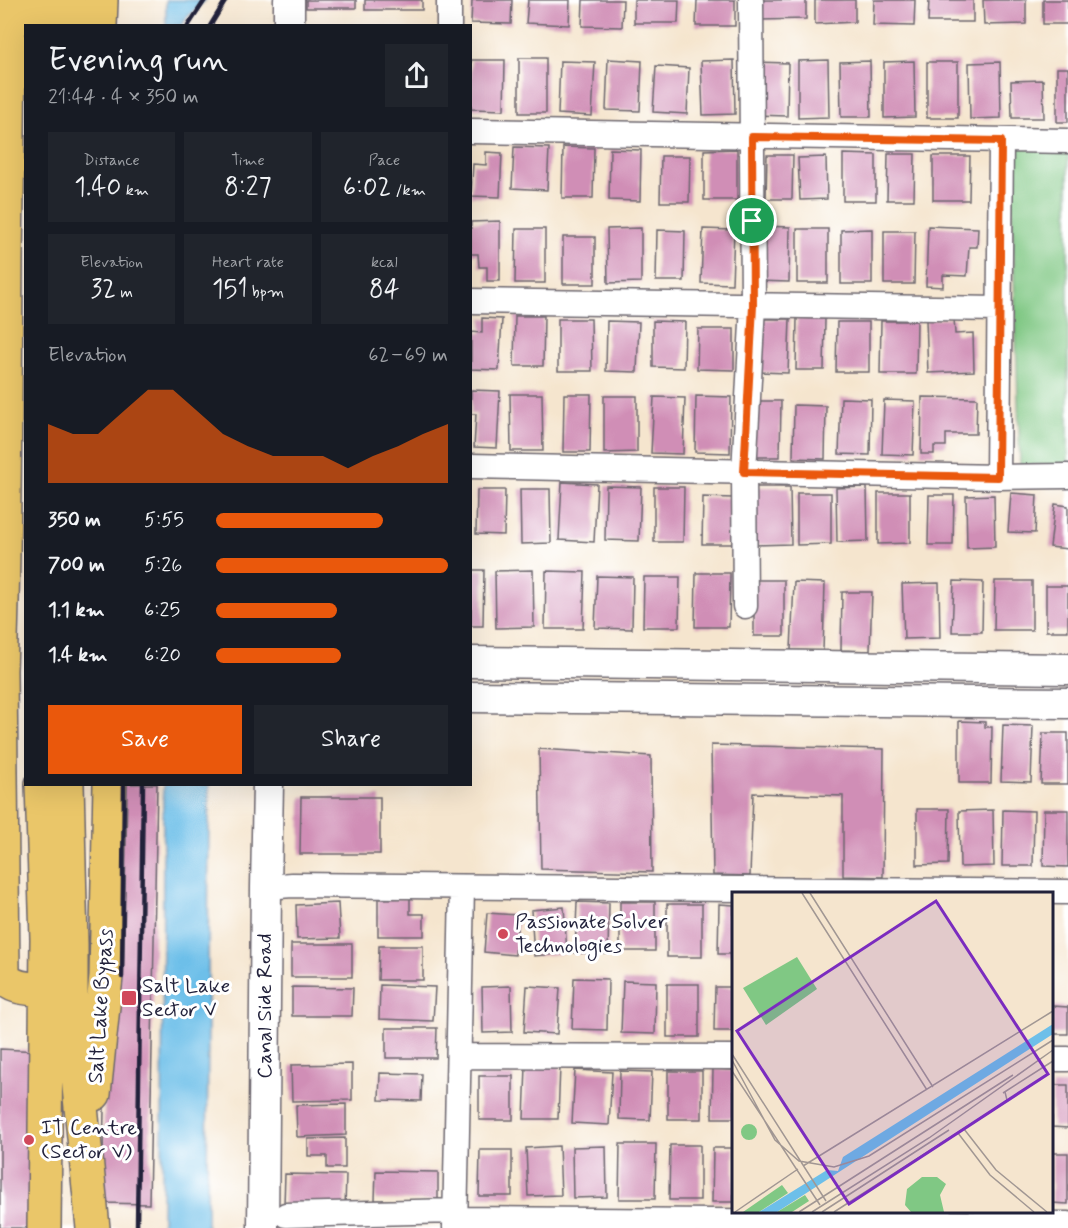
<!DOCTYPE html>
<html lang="en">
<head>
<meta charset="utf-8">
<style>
  :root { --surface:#171b24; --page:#20242c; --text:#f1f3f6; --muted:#9ea1a6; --accent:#ea580c }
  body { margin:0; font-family:Mynerve,sans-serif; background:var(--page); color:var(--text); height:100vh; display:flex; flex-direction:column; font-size:22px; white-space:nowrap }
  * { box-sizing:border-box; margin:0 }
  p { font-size:20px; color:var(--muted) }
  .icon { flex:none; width:33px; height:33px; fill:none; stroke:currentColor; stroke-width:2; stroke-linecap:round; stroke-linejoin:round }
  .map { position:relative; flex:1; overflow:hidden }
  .details { position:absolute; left:24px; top:24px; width:448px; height:762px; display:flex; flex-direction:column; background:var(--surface); border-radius:0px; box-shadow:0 6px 24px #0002 }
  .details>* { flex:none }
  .pin { position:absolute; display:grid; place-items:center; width:51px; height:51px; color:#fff; margin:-26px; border:3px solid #fff; border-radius:50%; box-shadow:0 2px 6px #0007 }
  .round { display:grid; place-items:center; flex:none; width:63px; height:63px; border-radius:0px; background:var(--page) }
  .head { display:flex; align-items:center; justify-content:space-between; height:102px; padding:0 24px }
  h1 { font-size:33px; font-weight:600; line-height:45px }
  .figures { display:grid; grid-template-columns:repeat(3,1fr); gap:9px; height:102px; padding:6px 24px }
  .figures div { display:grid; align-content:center; border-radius:0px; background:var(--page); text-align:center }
  .figures b { font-size:26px; font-weight:600 }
  .figures small { font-size:16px; font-weight:400 }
  .figures p { font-size:16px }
  .chart { height:168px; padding:12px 24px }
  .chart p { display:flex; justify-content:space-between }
  .chart svg { width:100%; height:108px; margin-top:6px; fill:var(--accent); opacity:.7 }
  .button { display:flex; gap:12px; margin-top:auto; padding:12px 24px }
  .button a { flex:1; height:69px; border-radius:0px; background:var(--accent); color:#fff; font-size:24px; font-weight:600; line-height:69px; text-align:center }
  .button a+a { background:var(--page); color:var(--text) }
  ul { padding:0 24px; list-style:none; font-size:20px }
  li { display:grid; grid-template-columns:96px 72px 1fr; align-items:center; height:45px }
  li i { height:15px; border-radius:8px; background:var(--accent) }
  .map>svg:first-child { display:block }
  .green { fill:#80c884; stroke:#517560; stroke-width:1.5 }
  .water { fill:#6dbfe9; stroke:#487092; stroke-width:1.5 }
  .building { fill:#d08eb6 }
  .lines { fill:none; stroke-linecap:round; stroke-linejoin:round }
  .minor-casing { stroke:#6c666e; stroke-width:27 }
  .tertiary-casing { stroke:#6c666e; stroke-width:33 }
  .primary-casing { stroke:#6c666e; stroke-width:36 }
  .minor { stroke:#fff; stroke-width:24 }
  .tertiary { stroke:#fff; stroke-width:30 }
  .primary { stroke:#eac669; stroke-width:33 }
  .rail { stroke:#22223b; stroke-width:4.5 }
  .route-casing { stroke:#fff; stroke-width:12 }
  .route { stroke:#ea580c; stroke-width:8 }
  .poi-dot { fill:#d1495b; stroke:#fff; stroke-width:2 }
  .labels { text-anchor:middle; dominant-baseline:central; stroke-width:6; stroke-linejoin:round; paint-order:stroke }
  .poi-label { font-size:21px; fill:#22223b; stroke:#fff; text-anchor:start }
  .street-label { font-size:21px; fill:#22223b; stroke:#fff }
  .inset-road { fill:none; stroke:#a19793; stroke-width:1.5 }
  .view { fill:#7b2cbf; fill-opacity:0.15; stroke:#7b2cbf; stroke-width:3 }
  .inset-edge { fill:none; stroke:#22223b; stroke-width:3 }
</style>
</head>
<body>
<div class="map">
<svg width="1068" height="1228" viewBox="0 0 1068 1228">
  <rect width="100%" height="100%" fill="#fff"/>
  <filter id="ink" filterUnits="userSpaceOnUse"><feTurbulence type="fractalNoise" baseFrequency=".0167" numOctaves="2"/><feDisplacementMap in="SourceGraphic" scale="12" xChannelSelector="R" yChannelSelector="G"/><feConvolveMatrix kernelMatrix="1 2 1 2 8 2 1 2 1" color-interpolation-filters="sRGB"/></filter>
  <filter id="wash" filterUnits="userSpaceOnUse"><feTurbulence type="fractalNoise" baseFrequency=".008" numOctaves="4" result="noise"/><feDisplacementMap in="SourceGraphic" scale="24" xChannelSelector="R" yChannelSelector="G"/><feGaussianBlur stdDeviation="1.35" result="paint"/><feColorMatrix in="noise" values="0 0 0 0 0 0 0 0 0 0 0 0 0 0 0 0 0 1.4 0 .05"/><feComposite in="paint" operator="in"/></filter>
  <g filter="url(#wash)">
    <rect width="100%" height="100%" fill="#f5e5ce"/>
    <path class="green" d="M1010 144 1068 145V466L1020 465Z"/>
    <path class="water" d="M166 0H206L187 17 182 25 166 26Z
      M163 785H209L207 1228H162Z"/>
    <g id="blocks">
      <path class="building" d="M306 0H356V8H306Z
        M365 0H422V10H365Z
        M472 0H512L511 24 471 23Z
        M528 0H570L569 25 526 23Z
        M583 0H623L622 27 582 26Z
        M634 0H679L678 23H634Z
        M697 0H735V26H696Z
        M759 0H806V19L759 20Z
        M815 0H855V22L815 24Z
        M874 0H915L914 26 873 25Z
        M929 0H973V22H928Z
        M983 0H1026V24L984 25Z
        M1043 0H1068V24H1043Z
        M519 58H546V113H519Z
        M608 59 642 61 640 111 606 110Z
        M471 60H505L504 110 471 109Z
        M734 60 735 114 703 115 701 61Z
        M828 60 829 117 798 118V61Z
        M560 61 595 62 592 116 558 114Z
        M870 61 871 117H841L840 62Z
        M914 61 915 117 884 118V62Z
        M754 62 788 63 787 116 754 115Z
        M927 62H958V118H927Z
        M1000 62 1001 118 970 119 969 63Z
        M656 66 689 68 687 114 653 112Z
        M1057 68H1068V122H1057Z
        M1043 80 1044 118H1012L1011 81Z
        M514 147 549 148 547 190 512 188Z
        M563 147 594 148 593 198H562Z
        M610 149 641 150 640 201 609 200Z
        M737 149V200H704V150Z
        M486 152 502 153 500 197 471 196 473 164 486 165Z
        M843 154 876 155V201H843Z
        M888 154H915L914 200H887Z
        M767 155H793L792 199H766Z
        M661 156H690L689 202H660Z
        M933 156H970L969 200H933Z
        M826 157 827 199 800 200 798 158Z
        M500 221V281H487V267H479L478 254H471V222Z
        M759 226 790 227 789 282 757 281Z
        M928 226 978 228 977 247H969L967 276 943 275V287L926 286Z
        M641 228V282L608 283 607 229Z
        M516 229H545V283H515Z
        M703 229 734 230 732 284 701 283Z
        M797 229H828V283H797Z
        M872 229V284H841V230Z
        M657 230 685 231 684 281H656Z
        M884 231H915L914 284H884Z
        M563 237H595V284H563Z
        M515 316H544L543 366H514Z
        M482 318 502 319 499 370 471 369V332L482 333Z
        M797 318 825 319 824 370H796Z
        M954 318 955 334 973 333 974 371 928 373 926 320Z
        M558 319H591L592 371H558Z
        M760 319H790L788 373 759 372Z
        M607 321 639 322 637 372 606 371Z
        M653 321 685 322 684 368 653 367Z
        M881 321H917L916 374H880Z
        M837 322H869V372H836Z
        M698 329H734V370L697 369Z
        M471 390 500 391 497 448 474 447 476 414H471Z
        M510 394H542L543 451H511Z
        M564 394H591L590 452H563Z
        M604 396H637V452L604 453Z
        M696 396 731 397 730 453 695 452Z
        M654 397 685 398 683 454 651 453Z
        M922 397 977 398 976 434H946V446H934V454H921Z
        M841 398 871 399 870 455 839 454Z
        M884 400 915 401 913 455 882 454Z
        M753 401H781L780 457H753Z
        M794 405 826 406 825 459 793 458Z
        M562 482 597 484 594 542 559 540Z
        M606 486 641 487 639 541 605 540Z
        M654 487H684L683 542H654Z
        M754 487H790L791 544 754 545Z
        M867 487 868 541 837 542 836 488Z
        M520 489H550L551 543 521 544Z
        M477 490H505L504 535 476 534Z
        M797 493H831V544L797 545Z
        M878 493H910V543L878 544Z
        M1011 493 1037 495 1035 533 1008 532Z
        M929 495H954L953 545H928Z
        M994 495 995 547 967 548 966 496Z
        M703 497 732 498V544H702Z
        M1055 504 1068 506V549L1050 547Z
        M471 570H484L483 626H471Z
        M533 570 534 627 496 628 495 571Z
        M546 571 585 572 583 629H545Z
        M696 573H730L729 627H695Z
        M597 576 633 577 632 629 595 628Z
        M644 577H680L679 627H643Z
        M754 580H784V636H754Z
        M954 581 983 582 982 632H952Z
        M995 581H1032V630H994Z
        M794 582 825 583 823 651 791 650Z
        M939 583 940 638 904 639 902 584Z
        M1046 586H1068V631H1046Z
        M842 592H872L870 651 841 650Z
        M959 721 985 722V727H992L991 783H959Z
        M1003 725 1033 726 1031 782 1001 781Z
        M1043 733H1068V784H1041Z
        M711 745 884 749 883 877 843 876V796L753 793 750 876 713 875Z
        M539 749 651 756 652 872 541 869Z
        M111 784H157L149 1204 102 1203Z
        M301 797H380V854H300Z
        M917 809H949L948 864 917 865Z
        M993 810 994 866 960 867 959 811Z
        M1003 810 1034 811 1033 866H1002Z
        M1044 810H1068V867L1043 866Z
        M410 898V914H424V936H378V899Z
        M577 902 609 903 608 954 575 953Z
        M620 902H655V951H620Z
        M338 903 340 938 297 939 296 905Z
        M667 904H702V957H667Z
        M719 904 734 905V954H718Z
        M564 907 567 953 534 956 531 910Z
        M487 913 518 915 515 955 484 952Z
        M291 944H352V977H291Z
        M379 946H423V980H378Z
        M574 978 608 979 607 1030 572 1029Z
        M623 981 656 982 655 1034 621 1033Z
        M667 984H699V1037H667Z
        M380 985 435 987 433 1021 379 1019Z
        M511 986 512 1032 483 1033 482 987Z
        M527 986 560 988 557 1034 524 1032Z
        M292 987 353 988 352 1016H292Z
        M715 987H734V1031H714Z
        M1052 1006 1068 1007V1034H1052Z
        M386 1028H437L436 1058H386Z
        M0 1049 58 1052V1228H0Z
        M352 1064V1100L292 1101 291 1065Z
        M526 1066H560L558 1119H524Z
        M713 1069 734 1070V1118H712Z
        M575 1070 612 1072 609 1125 572 1123Z
        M620 1071 652 1072 650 1120 619 1119Z
        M668 1071H702V1119H668Z
        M380 1073 422 1074 421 1101 379 1100Z
        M479 1076H513V1120H479Z
        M1052 1085H1068V1128L1052 1127Z
        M346 1104V1135L297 1137 296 1105Z
        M345 1138V1168H327V1156H308V1139Z
        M620 1144H656L655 1199H619Z
        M670 1145H700V1200H669Z
        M559 1146 561 1195 528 1196 526 1148Z
        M606 1146 607 1197 573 1198 572 1147Z
        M713 1148H734V1202H712Z
        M480 1150H512V1196H479Z
        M1052 1153H1068V1204L1052 1203Z
        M376 1171 438 1172V1201L375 1200Z
        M285 1174 346 1175 345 1207 284 1205Z"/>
    </g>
  </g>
  <g filter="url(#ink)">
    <use href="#blocks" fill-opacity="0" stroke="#6c666e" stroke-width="1.5"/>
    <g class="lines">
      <g class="minor-casing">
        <path id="minor" d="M449 26V0
          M471 131 1068 141
          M471 301 999 309
          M471 466 998 477 1068 476
          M998 477 1001 141
          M745 606 744 472 753 305 751 0
          M266 887 292 885 1068 892
          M459 1056 734 1057
          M1052 1059H1068
          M286 1215 456 1211
          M455 1219 1068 1224
          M455 1228 462 887"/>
      </g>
      <g class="tertiary-casing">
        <path id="tertiary" d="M289 26V0
          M471 662 1068 669
          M471 697 1068 703
          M263 1228 266 887 268 784"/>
      </g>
      <g class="primary-casing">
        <path id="primary" d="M40 26V0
          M67 26 68 0
          M100 26 101 0
          M0 670C5 533 5 397 6 260 7 173 10 87 8 0
          M0 672 3 974C10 990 31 988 46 990
          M42 784 47 939 44 1228
          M67 784 71 944V1006L93 1228
          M94 1094 106 977 110 784"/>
      </g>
      <use href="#minor" class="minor"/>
      <use href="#tertiary" class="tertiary"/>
      <use href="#primary" class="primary"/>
      <path class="rail" d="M188 26 205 0
        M210 26 226 0
        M122 977 124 784
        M137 1228 143 784"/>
    </g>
  </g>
  <g class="lines" filter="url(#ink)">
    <g class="route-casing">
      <path id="route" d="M752 137 1001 141 998 477 744 472 753 306Z"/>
    </g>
    <use href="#route" class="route"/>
  </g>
  <g class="poi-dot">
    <circle cx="503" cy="934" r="6"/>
    <rect x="121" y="990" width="16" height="16" rx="3"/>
    <circle cx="29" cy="1140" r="6"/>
  </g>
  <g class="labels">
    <g class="poi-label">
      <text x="515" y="922">Passionate Solver<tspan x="515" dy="24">Technologies</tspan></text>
      <text x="142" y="986">Salt Lake<tspan x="142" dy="24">Sector V</tspan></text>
      <text x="41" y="1128">IT Centre<tspan x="41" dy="24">(Sector V)</tspan></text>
    </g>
    <g class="street-label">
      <text transform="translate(101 1006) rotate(-86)">Salt Lake Bypass</text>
      <text transform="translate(265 1006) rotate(-90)">Canal Side Road</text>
    </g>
  </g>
  <g transform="translate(732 892)">
    <rect width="321" height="321" fill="#f5e5ce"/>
    <path d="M65 65 85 97 34 133 11 96ZM9 240a8 8 0 1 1 16 0a8 8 0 1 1-16 0ZM190 285H205L214 292 208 303 212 320H179L173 313 175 297ZM50 293 56 301 27 320H11ZM73 303 77 309 60 320H45Z" fill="#80c884"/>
    <path d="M321 132V142L45 320H27L95 278 106 279 111 265Z" fill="#6dbfe9"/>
    <path class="inset-road" d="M70 1 195 198M78 1 201 195M0 162 94 309M0 168 43 248 67 269 102 275 137 264 321 148M0 179 88 313M271 201 321 169M232 237 264 278 315 320M226 241 258 283 302 320M71 274 321 119M3 320 66 277M67 320 281 183M80 320 197 246 321 158M90 320 217 238M102 320 272 211 275 208 273 200"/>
    <path class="view" d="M204 9 316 182 117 312 5 139Z"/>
    <rect width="321" height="321" class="inset-edge"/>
  </g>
</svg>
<div class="pin" style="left:752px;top:221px;background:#1e9e55"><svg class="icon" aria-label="arrive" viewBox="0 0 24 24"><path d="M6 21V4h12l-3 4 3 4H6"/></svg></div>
<section class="details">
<div class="head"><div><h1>Evening run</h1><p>21:44 · 4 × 350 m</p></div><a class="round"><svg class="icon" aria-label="share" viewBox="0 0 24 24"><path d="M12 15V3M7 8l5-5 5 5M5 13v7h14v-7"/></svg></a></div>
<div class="figures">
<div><p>Distance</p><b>1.40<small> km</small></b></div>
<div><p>Time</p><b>8:27</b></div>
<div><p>Pace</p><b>6:02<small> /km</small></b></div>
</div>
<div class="figures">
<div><p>Elevation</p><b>32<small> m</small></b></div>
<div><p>Heart rate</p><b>151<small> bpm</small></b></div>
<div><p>kcal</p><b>84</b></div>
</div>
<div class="chart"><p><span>Elevation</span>62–69 m</p>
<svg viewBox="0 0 160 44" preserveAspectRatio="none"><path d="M0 44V20L10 24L20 24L30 15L40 6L50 6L60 15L70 24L80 29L90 33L100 33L110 33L120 38L130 33L140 29L150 24L160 20V44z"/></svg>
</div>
<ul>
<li><b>350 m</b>5:55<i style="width:72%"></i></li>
<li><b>700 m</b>5:26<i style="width:100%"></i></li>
<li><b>1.1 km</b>6:25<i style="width:52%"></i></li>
<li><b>1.4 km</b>6:20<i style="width:54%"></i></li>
</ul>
<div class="button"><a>Save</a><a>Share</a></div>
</section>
</div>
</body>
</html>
